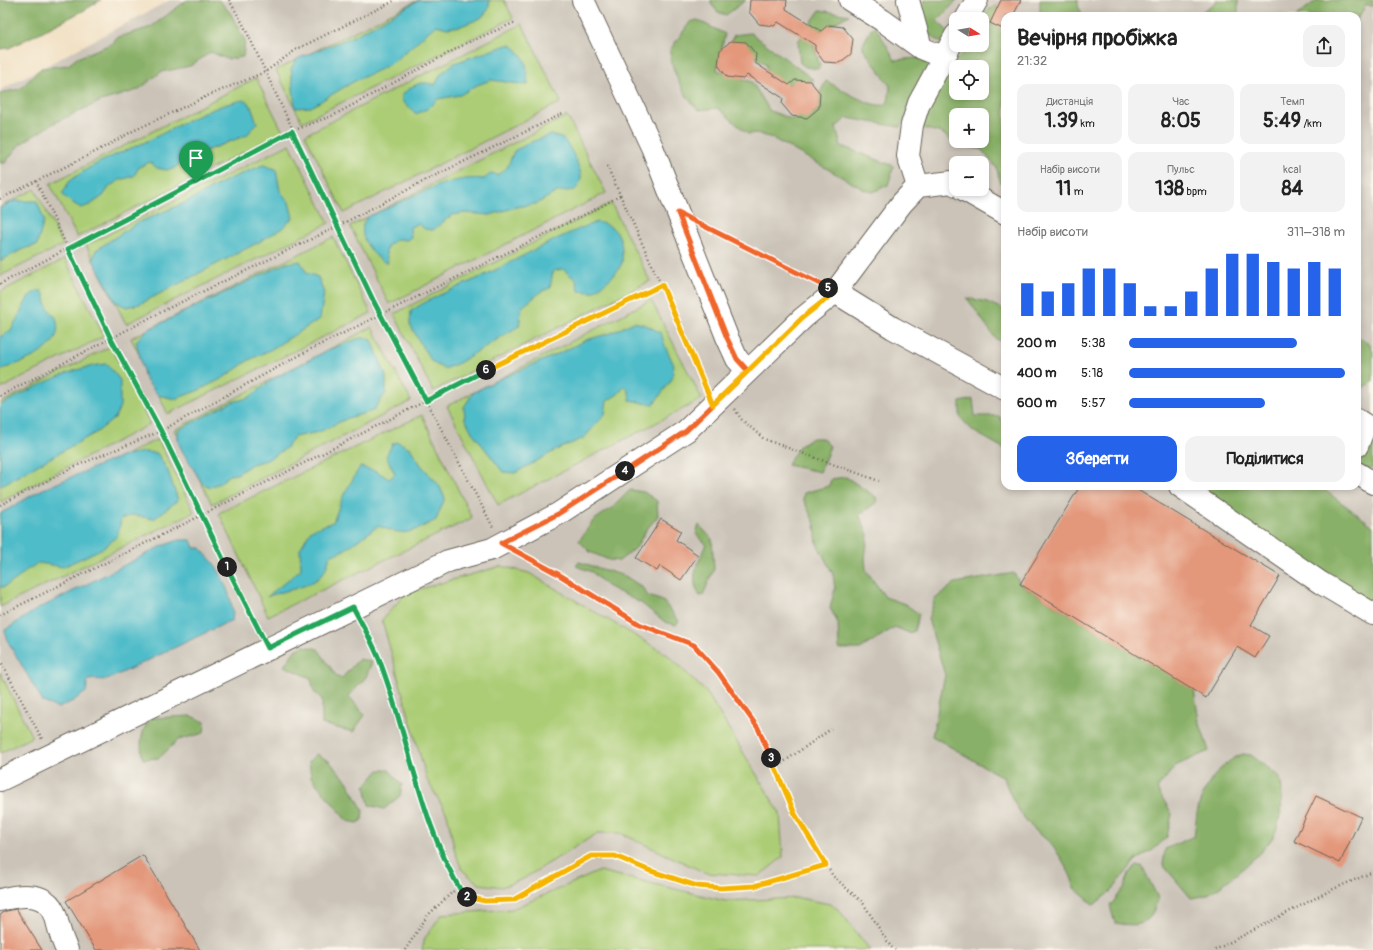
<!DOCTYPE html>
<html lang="uk">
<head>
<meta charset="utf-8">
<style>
  :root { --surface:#fff; --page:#f2f2f2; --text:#222; --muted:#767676; --accent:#2563eb }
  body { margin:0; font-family:Pangolin,sans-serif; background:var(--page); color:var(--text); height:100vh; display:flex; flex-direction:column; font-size:15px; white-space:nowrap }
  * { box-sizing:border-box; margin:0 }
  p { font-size:13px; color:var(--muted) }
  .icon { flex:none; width:22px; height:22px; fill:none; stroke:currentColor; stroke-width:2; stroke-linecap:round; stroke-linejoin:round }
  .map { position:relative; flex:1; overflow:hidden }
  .details { position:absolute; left:1001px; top:12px; width:360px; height:478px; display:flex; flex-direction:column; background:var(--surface); border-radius:12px; box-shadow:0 2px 6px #0003 }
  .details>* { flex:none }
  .needle { width:26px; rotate:101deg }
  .controls { position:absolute; left:949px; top:12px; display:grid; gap:8px }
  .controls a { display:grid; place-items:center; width:40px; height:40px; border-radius:8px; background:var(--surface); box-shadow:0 2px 6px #0003; font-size:20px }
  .pin { position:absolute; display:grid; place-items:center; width:34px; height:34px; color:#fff; margin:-41px -17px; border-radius:50% 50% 50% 0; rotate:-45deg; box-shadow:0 0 4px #0007 }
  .pin .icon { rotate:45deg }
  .km { position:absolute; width:20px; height:20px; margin:-10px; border-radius:50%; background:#222; color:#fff; font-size:11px; line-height:20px; text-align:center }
  .round { display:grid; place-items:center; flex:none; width:42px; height:42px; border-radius:12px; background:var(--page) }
  .overview { display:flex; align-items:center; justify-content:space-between; height:68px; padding:0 16px }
  h1 { font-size:22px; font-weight:700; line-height:30px }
  .figures { display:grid; grid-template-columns:repeat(3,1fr); gap:6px; height:68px; padding:4px 16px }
  .figures div { display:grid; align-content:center; border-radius:10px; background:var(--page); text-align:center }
  .figures b { font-size:20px; font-weight:700 }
  .figures small { font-size:11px; font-weight:400 }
  .figures p { font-size:11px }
  .chart { height:112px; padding:8px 16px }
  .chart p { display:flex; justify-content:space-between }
  .chart svg { width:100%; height:72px; margin-top:4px; stroke:var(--accent); stroke-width:6 }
  .button { display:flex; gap:8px; margin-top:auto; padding:8px 16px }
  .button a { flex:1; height:46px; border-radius:12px; background:var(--accent); color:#fff; font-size:16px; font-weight:700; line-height:46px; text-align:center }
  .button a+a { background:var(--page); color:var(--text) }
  ul { padding:0 16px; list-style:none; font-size:13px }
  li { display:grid; grid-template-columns:64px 48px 1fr; align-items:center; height:30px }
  li i { height:10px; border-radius:5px; background:var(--accent) }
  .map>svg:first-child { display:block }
  .industrial { fill:#cbc3b8; fill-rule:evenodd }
  .green { fill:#accd76; stroke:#647449 }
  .forest { fill:#89b067; stroke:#526642; fill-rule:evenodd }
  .water { fill:#4fbcc9; stroke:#366c72 }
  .building { fill:#e3987b }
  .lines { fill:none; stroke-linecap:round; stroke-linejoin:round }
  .minor-casing { stroke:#676157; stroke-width:24 }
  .path { stroke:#676157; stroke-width:2.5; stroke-dasharray:1 3; stroke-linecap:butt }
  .minor { stroke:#fff; stroke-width:22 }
  .split-1-casing { stroke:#fff; stroke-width:8 }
  .split-2-casing { stroke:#fff; stroke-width:8 }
  .split-3-casing { stroke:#fff; stroke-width:8 }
  .split-4-casing { stroke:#fff; stroke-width:8 }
  .split-5-casing { stroke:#fff; stroke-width:8 }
  .split-6-casing { stroke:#fff; stroke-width:8 }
  .split-7-casing { stroke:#fff; stroke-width:8 }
  .split-1 { stroke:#22a559; stroke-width:5 }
  .split-2 { stroke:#22a559; stroke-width:5 }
  .split-3 { stroke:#f5b400; stroke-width:5 }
  .split-4 { stroke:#f0652b; stroke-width:5 }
  .split-5 { stroke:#f0652b; stroke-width:5 }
  .split-6 { stroke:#f5b400; stroke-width:5 }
  .split-7 { stroke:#22a559; stroke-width:5 }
</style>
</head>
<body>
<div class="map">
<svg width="1373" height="950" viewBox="0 0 1373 950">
  <rect width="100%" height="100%" fill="#fbf7ec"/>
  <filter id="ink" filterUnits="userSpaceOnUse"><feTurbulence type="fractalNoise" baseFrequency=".025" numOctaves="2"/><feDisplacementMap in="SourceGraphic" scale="8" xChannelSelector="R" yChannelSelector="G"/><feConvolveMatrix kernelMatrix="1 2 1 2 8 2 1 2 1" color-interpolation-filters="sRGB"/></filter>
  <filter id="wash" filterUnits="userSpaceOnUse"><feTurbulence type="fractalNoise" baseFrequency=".012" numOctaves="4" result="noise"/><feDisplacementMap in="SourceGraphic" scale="16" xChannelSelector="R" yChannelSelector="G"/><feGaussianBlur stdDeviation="0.9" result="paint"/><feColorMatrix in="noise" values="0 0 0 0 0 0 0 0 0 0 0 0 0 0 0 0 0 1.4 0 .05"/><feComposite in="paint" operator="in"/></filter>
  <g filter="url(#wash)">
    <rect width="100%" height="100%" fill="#f2e1c5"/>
    <path class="industrial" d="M170 0H1373V950H0V90ZM1005 16H1357V486H1005ZM956 19H982V45H956ZM956 67H982V93H956ZM956 115H982V141H956ZM956 163H982V189H956Z"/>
    <path class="green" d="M418 0H504L513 18 302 122 276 70Z
      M522 24 561 102 344 213 305 135Z
      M256 78 283 132 77 237 50 184Z
      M567 116 606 193 389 304 350 226Z
      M290 144 329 223 126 324 86 245Z
      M35 189 63 245 0 276V207Z
      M611 203 650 281 433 391 394 314Z
      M333 237 371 313 168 414 131 338Z
      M65 259 104 336 0 389V292Z
      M651 300 702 399 498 505 447 406Z
      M372 327 411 401 212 504 174 430Z
      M111 346 150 424 0 502V403Z
      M422 415 472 518 268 616 219 513Z
      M158 439 194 512 0 607V516Z
      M501 566 529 573 668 655 707 693 780 813 783 857 759 876 706 873 620 833H598L523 879 502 887 479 884 462 870 455 852 447 814 427 780 382 620 406 593Z
      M0 672 32 737 0 753Z
      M600 871 725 901 799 898 830 904 839 910 870 950H422L425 938 442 914 512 909Z"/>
    <path class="forest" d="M0 0H101L83 11 9 48 0 49Z
      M187 0H219L231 14 245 41 243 57 227 59 211 52 190 66 161 72 138 90 101 101 52 124 19 145 5 163H0V93L20 89 41 68 68 65 77 58 113 43 116 38 151 27Z
      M711 0H746L726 15 718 12 711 4Z
      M924 0H957L937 21 952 35 945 45 922 30 921 27Z
      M1040 0H1078V6L1083 16H1040Z
      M1216 0H1238V16H1196L1216 2Z
      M1317 0H1373V6L1366 5 1357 20V16H1296Z
      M997 5 1010 14 1005 16V184L1001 183 996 167 981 149 958 146 942 133 923 128 935 85 949 65 970 48 971 45H982V19H979L981 14ZM956 67H982V93H956ZM956 115H982V141H956Z
      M820 10 849 15 811 36 820 66 818 69 806 67 800 63 798 41Z
      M697 20 725 34 717 70 752 82 770 111 792 119 816 112 819 108 820 93 826 81C838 87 875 111 886 104 890 101 889 90 890 86L863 48V44L872 28 876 27 895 60 928 57 933 63 900 127 847 118 836 127 841 146 894 166 888 185 873 192 865 190 772 138 757 133 748 134 718 108 699 110C685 99 670 68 670 50L690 22Z
      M751 33 814 80 769 87 766 64 731 41 734 35Z
      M967 298 987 302 1005 310V342L996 339Z
      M1357 336 1370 344 1373 351V382L1363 388H1357Z
      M973 399 975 416H999L1005 426V449L973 431 960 417V402Z
      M1373 430V468L1365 469 1357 465V440Z
      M812 438H822L830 446 820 472 787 465 800 445Z
      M846 477 876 497 877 502 859 515 868 535 865 558 866 570 885 597 905 604 919 614 914 631 909 633 895 627 860 649H839L838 623 830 608 835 589 833 574 817 544 815 524 803 499 804 493 829 486 831 479Z
      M1180 486H1319L1373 526V610Z
      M630 490 644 492 657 501 658 516 646 530 636 548 619 561 609 560 590 552 579 541 593 521 613 507Z
      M699 525 712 539 714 569 703 595 700 596C688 578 699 562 706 544L696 534Z
      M579 562 625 576 642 587 648 596 663 601 679 621 676 625 665 622 641 603 607 586 592 572 576 566Z
      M1014 573 1020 584 1194 690 1199 721 1209 751 1175 766 1157 789 1172 814 1167 837 1153 850 1136 860 1111 891 1094 905 1074 888C1073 875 1057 850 1047 840 1041 835 1034 830 1029 824 1016 808 1010 796 1004 778L932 736 945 675 928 619 935 599 955 583Z
      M304 646 318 649 337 677 342 678 359 659 372 662 366 677 349 696 365 715 353 732 322 724V699L314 692 311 678 284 666 295 650Z
      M191 716 205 722 204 733 178 740 159 758 143 759C139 746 141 729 151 718Z
      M316 754 329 761 347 781 363 810 362 820 358 823 347 821 311 777 309 761Z
      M1243 754 1251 755 1279 776C1285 788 1281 823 1274 835 1266 851 1225 885 1208 894 1204 897 1196 897 1191 898L1163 865 1165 849 1194 836C1196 825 1196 812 1200 802 1207 782 1223 761 1243 754Z
      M379 770H389L402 785 400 796 384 809 369 805 365 786Z
      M1137 866H1142L1158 898C1150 926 1141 927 1115 923L1110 906 1124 888 1129 873Z"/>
    <path class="water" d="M419 0H490L488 10 481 18 461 26 447 28 436 25 396 60 383 68 353 82 311 107 295 108 291 68 297 59 354 36Z
      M510 44C529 60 526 62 528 85L491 80 477 85 460 95 438 99 429 108 416 114 402 101V94C415 85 419 80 435 85L441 74 454 63Z
      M244 100 250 104 257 123 247 135 190 157 173 169 166 170 157 168 150 162 139 167 134 176 120 180 110 186 103 196 90 205 81 208 68 200 62 194C65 190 67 184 70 181 92 163 118 154 143 143 176 128 209 106 244 100Z
      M551 135C555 136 560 137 563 139 569 144 581 168 581 176 581 182 579 186 575 190L557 192 536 204 516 207 490 215 465 213 452 215 433 230 425 229 418 224 410 227 411 237 407 240 398 239 388 245 386 252 388 263C379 263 365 244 363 236 362 232 363 227 363 223L369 216C405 202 446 174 484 179L492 173 497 175 507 168 514 151 531 142Z
      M263 165 276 169 280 191 289 202 293 218 281 229 259 242 140 304 126 307 116 302 93 260 96 250 137 223 184 203 229 179Z
      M13 201H37L44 220 37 245 23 249 0 261V208Z
      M597 222C615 226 622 234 622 253 622 257 623 262 621 265 615 277 603 284 593 292L579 291 576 280 563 269 553 271 550 288 542 291 522 307 519 326 459 363 444 369 432 362 420 343 410 324 411 311C434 295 460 287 485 275 522 257 558 236 597 222Z
      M300 261 307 273 318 277 324 293 320 319 270 350 249 360 223 378 197 391 175 399 158 395 145 379 136 341 147 330 286 263Z
      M37 291H42C46 296 45 303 48 308 50 312 54 314 56 318 67 350 22 362 0 370V337L11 330 29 296Z
      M634 322 646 325 661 333 665 346 674 365 672 379 653 405 630 400 629 392 625 386 618 394 607 401 605 414 584 438 558 449 515 473 503 472 472 432 465 419 464 407 473 393 493 382 562 352 586 340 611 333Z
      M360 338H367L372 340 386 376V393L373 411 348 418 319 432 294 437 285 449 267 460 252 464 237 474 229 475 220 483 210 487 202 483 183 452 178 442V430L232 402 248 398 273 379 328 350Z
      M107 364 120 380V406L115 418 97 432 0 486V405C35 388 69 367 107 364Z
      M398 442 410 448 421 465 439 485 445 498 436 520C410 533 407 537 378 526L344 550 330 556C329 560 327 566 325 570 315 589 284 589 267 597L301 569 300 549 311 530 333 522 344 494 360 467 376 471 389 479 395 474 386 456 393 443Z
      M144 452 157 453 168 471 178 500 154 519 132 515 121 519 118 535 105 547 63 567 39 563 28 569 17 579 4 587H0V514L41 490 107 462 130 454Z
      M179 540H191L194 548H201C205 555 210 558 215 565 223 576 236 607 232 620L109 679C101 681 96 678 88 680L86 692 73 701 58 708 43 702 6 638 5 630 36 610 162 546Z"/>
    <g id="blocks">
      <path class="building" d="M750 0H787L786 9 821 31 828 25 843 27 853 39 851 54 839 63 824 62 815 50V45L778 22 774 26 759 24 749 12Z
        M1001 0H1021L1013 16H1005V30L990 23Z
        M731 41 746 42 756 54 755 63 789 85 795 80 810 81 820 93 819 108 807 118 792 116 782 104 783 98 747 75 743 79 727 77 718 65 720 50Z
        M1080 486H1131L1280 576 1251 625 1269 636 1255 658 1237 647 1206 698 1020 584Z
        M661 519 681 531 676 540 698 555 681 580 660 566 657 571 636 558Z
        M1316 796 1361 817 1340 863 1294 841Z
        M143 855 200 950H96L66 901Z
        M16 909 42 950H0V915L6 911Z"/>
    </g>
  </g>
  <g filter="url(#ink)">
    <use href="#blocks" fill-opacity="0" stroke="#676157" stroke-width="1"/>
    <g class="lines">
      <g class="minor-casing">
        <path id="minor" d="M583 0 652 147 727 337 737 359 748 371
          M850 0 882 20 921 48 943 57
          M908 0 921 48
          M966 19 977 0
          M956 35 919 103 912 125 908 156 918 186 952 182 956 185
          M963 189 1005 213
          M835 292 893 328 1005 389
          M1357 420 1365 425 1357 446
          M1357 473 1373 483
          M1180 486 1321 583 1373 614
          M0 780 448 561 492 549 558 514 686 431 803 318 835 292 902 203 918 186
          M0 900C22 894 48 891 56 917 59 929 61 939 67 950"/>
      </g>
      <path class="path" d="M229 0 243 24 374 302 493 527
        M607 166 707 386
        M36 181 111 339 161 431 260 632
        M0 199 97 151 133 131 207 96 265 72 297 49 396 0
        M703 226 817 283
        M0 284 292 131 334 115 467 43 516 22
        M0 396 169 308 338 226 428 179 562 114
        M735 409 741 419 764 439 879 481
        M0 505 76 466 161 431 311 349 602 206 621 195
        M521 554 558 574 639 624 693 645 717 672 758 728 795 814 833 876 863 903 891 947 895 950
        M0 615 202 515 506 360 662 285
        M361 623C367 635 374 647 378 659 410 736 421 823 463 896L485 901 513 900 591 856H615L648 870 697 885 721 888 754 886 826 865
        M0 660 42 739
        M775 768 831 729
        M405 950 428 915 458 887
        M1215 950 1331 890 1373 872"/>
      <use href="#minor" class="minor"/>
    </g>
  </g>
  <g class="lines" filter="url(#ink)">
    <g class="split-1-casing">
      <path id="split-1" d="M196 182 68 249 111 339 161 431 227 567"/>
    </g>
    <g class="split-2-casing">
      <path id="split-2" d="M227 567 268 648 353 607C362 624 372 641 379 659 409 737 420 824 464 896L467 897"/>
    </g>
    <g class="split-3-casing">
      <path id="split-3" d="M467 897 485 901 513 900 591 856H615L648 870 697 886 721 888 754 886 826 865 795 814 771 758"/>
    </g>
    <g class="split-4-casing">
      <path id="split-4" d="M625 471 558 514 501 543 558 574 639 624 694 645 718 672 758 728 771 758"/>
    </g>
    <g class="split-5-casing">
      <path id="split-5" d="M625 471 686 431 748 371 737 359 727 338 678 213 828 288"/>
    </g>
    <g class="split-6-casing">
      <path id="split-6" d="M486 370 662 285 713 405 802 318 835 292 828 288"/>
    </g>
    <g class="split-7-casing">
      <path id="split-7" d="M196 182 292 131 374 302 426 401 486 370"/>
    </g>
    <use href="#split-1" class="split-1"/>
    <use href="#split-2" class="split-2"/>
    <use href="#split-3" class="split-3"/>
    <use href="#split-4" class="split-4"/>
    <use href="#split-5" class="split-5"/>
    <use href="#split-6" class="split-6"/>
    <use href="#split-7" class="split-7"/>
  </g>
</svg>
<div class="controls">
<a><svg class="needle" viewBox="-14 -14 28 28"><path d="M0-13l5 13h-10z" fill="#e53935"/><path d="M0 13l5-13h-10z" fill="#767676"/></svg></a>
<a><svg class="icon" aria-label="locate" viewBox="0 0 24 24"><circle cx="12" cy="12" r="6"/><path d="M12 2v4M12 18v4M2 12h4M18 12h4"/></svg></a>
<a>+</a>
<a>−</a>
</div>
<div class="pin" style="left:196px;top:182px;background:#1e9e55"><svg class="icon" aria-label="arrive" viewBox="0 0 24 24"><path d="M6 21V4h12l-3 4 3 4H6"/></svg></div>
<b class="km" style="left:227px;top:567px">1</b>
<b class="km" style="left:467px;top:897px">2</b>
<b class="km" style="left:771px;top:758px">3</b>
<b class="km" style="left:625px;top:471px">4</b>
<b class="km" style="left:828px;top:288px">5</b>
<b class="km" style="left:486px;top:370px">6</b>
<section class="details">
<div class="overview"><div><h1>Вечірня пробіжка</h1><p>21:32</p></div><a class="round"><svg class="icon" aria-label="share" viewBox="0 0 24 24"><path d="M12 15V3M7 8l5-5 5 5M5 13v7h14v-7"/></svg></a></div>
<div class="figures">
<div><p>Дистанція</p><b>1.39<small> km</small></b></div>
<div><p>Час</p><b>8:05</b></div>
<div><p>Темп</p><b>5:49<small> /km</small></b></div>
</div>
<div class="figures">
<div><p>Набір висоти</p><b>11<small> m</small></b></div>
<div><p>Пульс</p><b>138<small> bpm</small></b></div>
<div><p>kcal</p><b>84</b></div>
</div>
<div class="chart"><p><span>Набір висоти</span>311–318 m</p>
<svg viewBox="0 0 160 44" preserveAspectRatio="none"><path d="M5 44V24M15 44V29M25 44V24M35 44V15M45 44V15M55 44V24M65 44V38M75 44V38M85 44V29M95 44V15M105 44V6M115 44V6M125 44V11M135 44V15M145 44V11M155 44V15"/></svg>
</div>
<ul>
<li><b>200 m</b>5:38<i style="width:78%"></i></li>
<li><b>400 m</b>5:18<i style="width:100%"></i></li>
<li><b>600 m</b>5:57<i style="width:63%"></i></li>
</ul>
<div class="button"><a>Зберегти</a><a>Поділитися</a></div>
</section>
</div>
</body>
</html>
